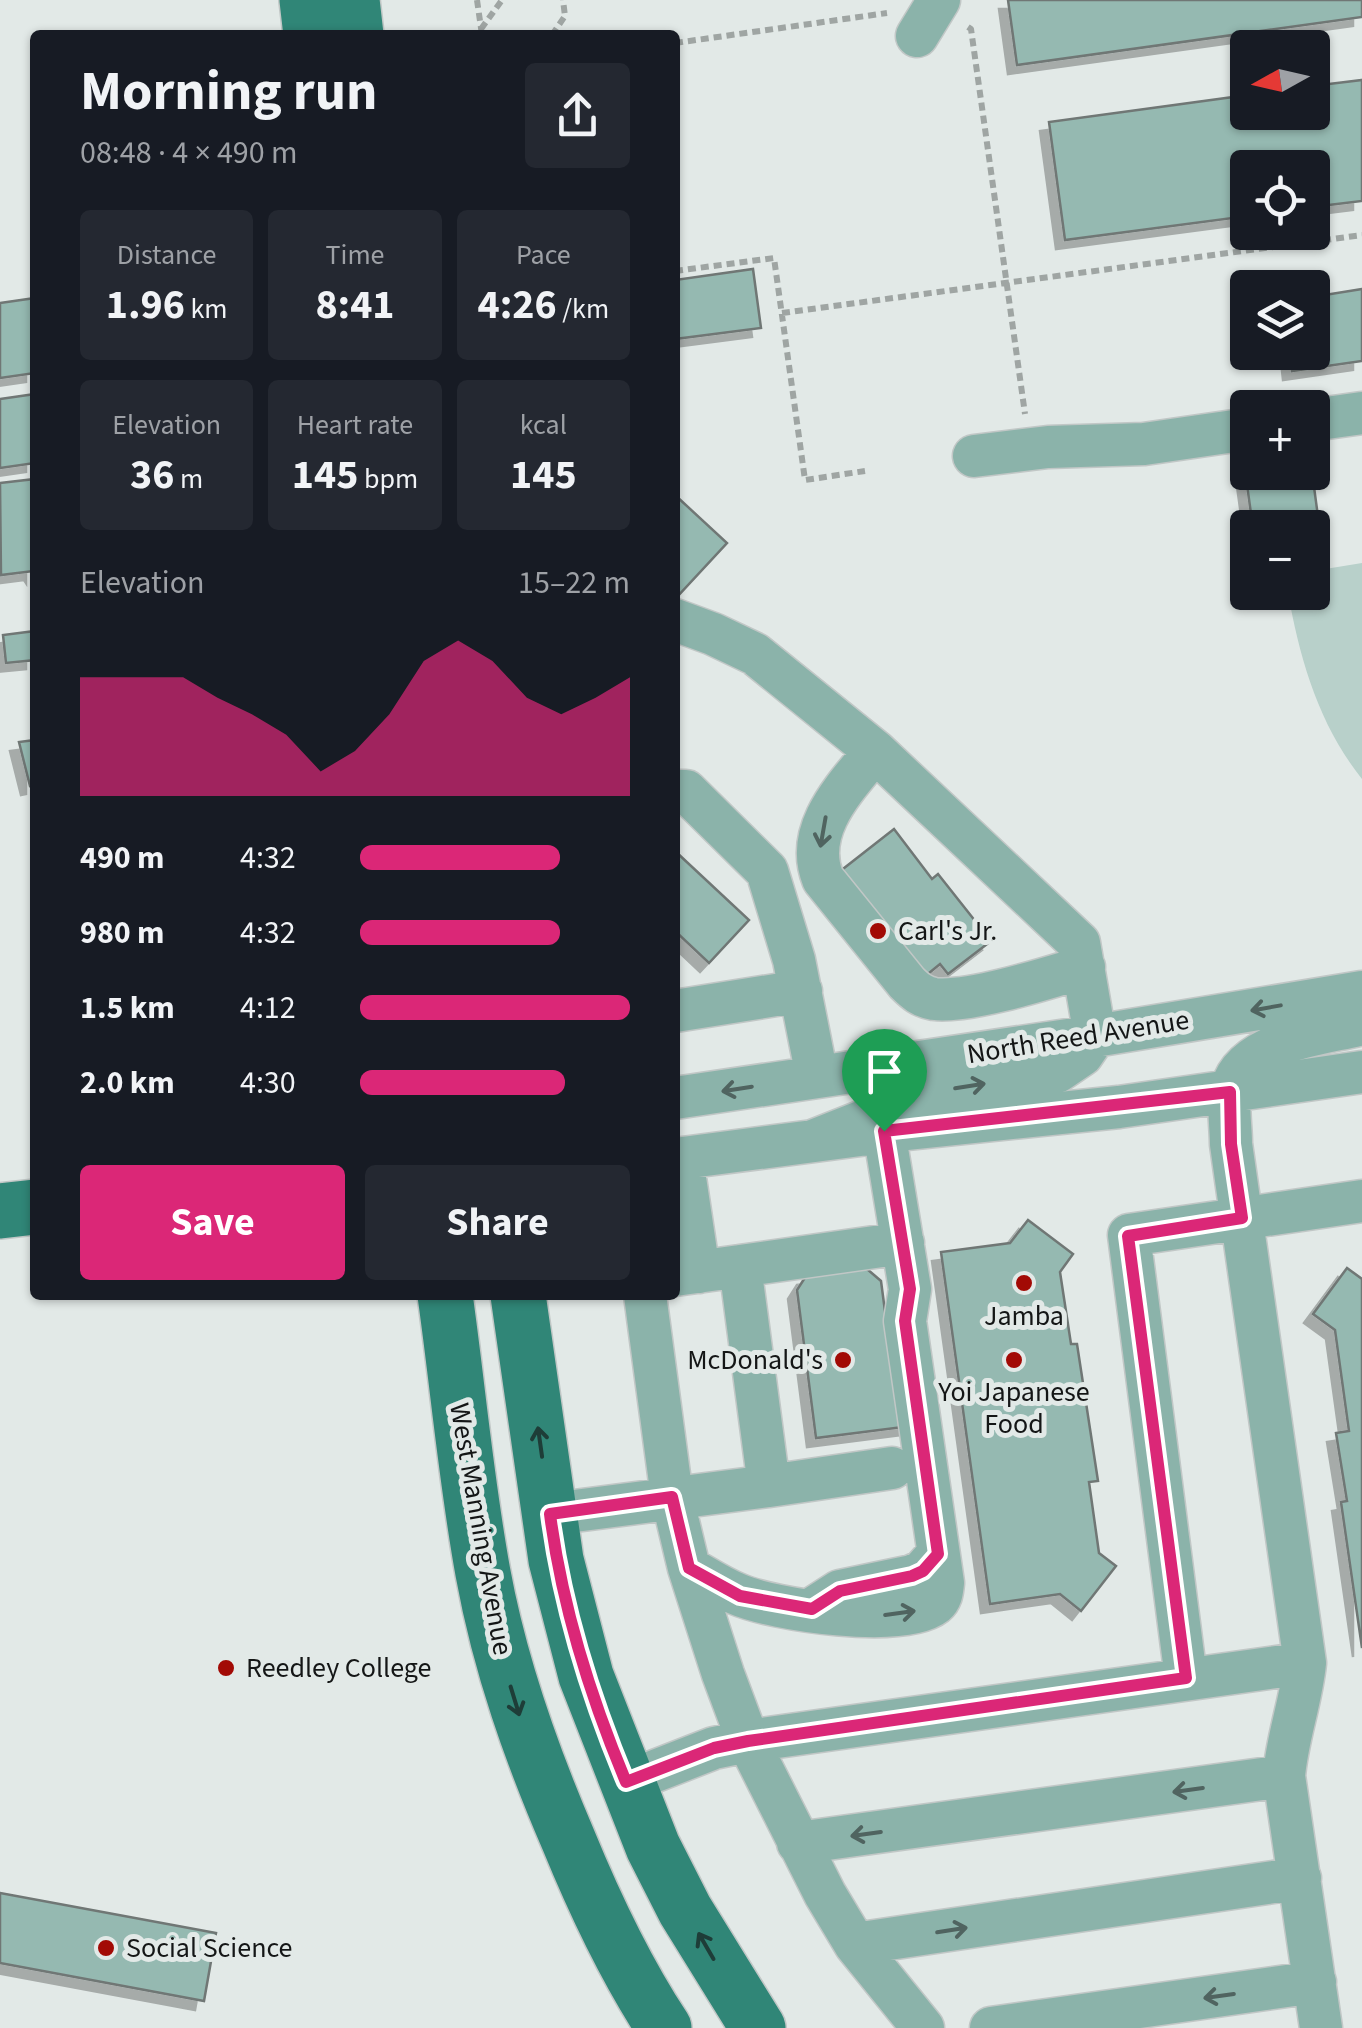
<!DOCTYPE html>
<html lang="en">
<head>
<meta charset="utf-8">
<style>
  :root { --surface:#171b24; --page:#242831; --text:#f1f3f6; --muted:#9ea1a6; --accent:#db2777 }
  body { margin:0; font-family:"Source Sans 3",sans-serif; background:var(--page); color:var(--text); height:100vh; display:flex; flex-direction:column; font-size:38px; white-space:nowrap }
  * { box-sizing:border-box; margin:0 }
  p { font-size:32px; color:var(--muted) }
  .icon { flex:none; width:55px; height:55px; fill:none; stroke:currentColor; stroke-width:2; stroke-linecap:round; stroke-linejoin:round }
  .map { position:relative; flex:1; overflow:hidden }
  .panel { position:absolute; left:30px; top:30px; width:650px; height:1270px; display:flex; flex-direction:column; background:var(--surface); border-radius:10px; box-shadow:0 2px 8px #0004 }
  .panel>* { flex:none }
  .needle { width:65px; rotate:262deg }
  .controls { position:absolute; left:1230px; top:30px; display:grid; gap:20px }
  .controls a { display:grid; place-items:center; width:100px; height:100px; border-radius:10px; background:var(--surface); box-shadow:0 2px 8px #0004; font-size:50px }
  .pin { position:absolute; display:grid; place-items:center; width:85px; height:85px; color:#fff; margin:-102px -42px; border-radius:50% 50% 50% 0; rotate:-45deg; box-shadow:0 0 10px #0007 }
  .pin .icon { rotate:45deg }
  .round { display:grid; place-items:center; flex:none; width:105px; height:105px; border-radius:10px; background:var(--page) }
  .summary { display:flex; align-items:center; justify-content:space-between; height:170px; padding:0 50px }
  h1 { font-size:55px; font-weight:700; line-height:75px }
  .stats { display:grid; grid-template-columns:repeat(3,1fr); gap:15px; height:170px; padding:10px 50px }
  .stats div { display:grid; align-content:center; border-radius:10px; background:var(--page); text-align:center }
  .stats b { font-size:42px; font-weight:700 }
  .stats small { font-size:28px; font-weight:400 }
  .stats p { font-size:28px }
  .chart { height:280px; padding:20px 50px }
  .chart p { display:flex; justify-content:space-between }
  .chart svg { width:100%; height:180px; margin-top:10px; fill:var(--accent); opacity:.7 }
  .button { display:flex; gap:20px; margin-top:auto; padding:20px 50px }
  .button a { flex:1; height:115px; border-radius:10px; background:var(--accent); color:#fff; font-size:40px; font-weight:700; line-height:115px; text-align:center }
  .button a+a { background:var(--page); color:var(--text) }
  ul { padding:0 50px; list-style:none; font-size:32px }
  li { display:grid; grid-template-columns:160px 120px 1fr; align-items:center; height:75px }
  li i { height:25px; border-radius:12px; background:var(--accent) }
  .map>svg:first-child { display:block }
  .green { fill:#b8d0ca }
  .building { fill:#95b9b1; stroke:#707775; stroke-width:2.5; filter:url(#shadow) }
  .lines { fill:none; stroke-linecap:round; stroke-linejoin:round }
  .minor-casing { stroke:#c1c7c6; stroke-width:45 }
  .major-casing { stroke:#c1c7c6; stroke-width:58 }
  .path { stroke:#9fa5a3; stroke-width:6; stroke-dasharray:8 5; stroke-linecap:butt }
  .minor { stroke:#8bb3aa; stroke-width:42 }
  .major { stroke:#308677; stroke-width:55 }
  .oneway { stroke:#506460 }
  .oneway2 { stroke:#1e3d38 }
  .route-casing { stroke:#fff; stroke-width:20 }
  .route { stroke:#db2777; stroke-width:12 }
  .poi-dot { fill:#a20a05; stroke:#e2e9e7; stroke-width:4 }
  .labels { text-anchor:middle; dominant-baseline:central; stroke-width:10; stroke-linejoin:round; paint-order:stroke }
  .poi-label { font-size:28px; fill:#141616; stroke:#e2e9e7; text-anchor:start }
  .street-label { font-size:28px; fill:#141616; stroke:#e2e9e7 }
</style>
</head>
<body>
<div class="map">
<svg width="1362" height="2028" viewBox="0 0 1362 2028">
  <defs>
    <filter id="shadow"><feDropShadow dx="-9" dy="9" stdDeviation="0" flood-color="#0004"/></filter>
  </defs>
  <rect width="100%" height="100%" fill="#e2e9e7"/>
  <path class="green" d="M1362 563V779C1319 725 1300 660 1288 593L1312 592 1313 571Z"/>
  <path class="building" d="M1008 0H1362V17L1017 65Z
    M1362 80V201L1312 207V168H1248V216L1065 240 1049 122 1248 95V112H1312V86Z
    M753 269 761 328 675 339V280Z
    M1362 289V361L1292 371 1290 352H1312V297Z
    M35 298V373L0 378V303Z
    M35 394V463L0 468V399Z
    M1244 463H1248V472H1312L1324 561 1312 563V528H1253Z
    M35 479V574L33 571 1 575 0 483Z
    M675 495 727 543 675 599Z
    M35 631V660L6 663 3 635Z
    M35 740V785L30 786 19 742Z
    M894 829 932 879 938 874 991 941 948 974 940 964 923 978 834 876Z
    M675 851 749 920 709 963 675 931Z
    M1028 1220 1073 1254 1060 1272 1071 1344H1077L1098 1481 1089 1482 1099 1553 1116 1566 1081 1611 1060 1594 990 1604 941 1252 1010 1243Z
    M1347 1268 1362 1279V1648L1341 1502 1347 1501 1336 1433 1349 1431 1335 1330 1313 1314Z
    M867 1269 881 1281 891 1357 911 1426 816 1438 797 1290 806 1276Z
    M0 1893 216 1933 204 2001 0 1963Z"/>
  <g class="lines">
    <g class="minor-casing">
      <path id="minor" d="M917 36 939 0
        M1312 420 1362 413
        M974 456 1048 447 1144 444 1248 429
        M675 620 713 634 755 654 875 751 1079 943 1095 1036 1082 1055 1057 1072 939 1091 813 1141
        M875 751C846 787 803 829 823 879L907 983C915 991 922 997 934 999 970 1003 1048 978 1084 967
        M675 791H686L767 871 794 960 817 1076
        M675 1011 801 991
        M675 1098 1095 1036 1362 992
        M682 1158 699 1272
        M675 1159 906 1129 1119 1107 1362 1072
        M740 1266 903 1243
        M645 1295 672 1497 689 1568 723 1674 748 1741 825 1894 855 1944 923 2028
        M769 1486 892 1468
        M551 1514 769 1486 740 1266 675 1275
        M689 1568C705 1577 720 1587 737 1594 773 1610 903 1629 935 1604 942 1598 942 1591 943 1583L905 1321 910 1289 884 1131
        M812 1609 840 1591 912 1576 923 1571 938 1554
        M1186 1678 1129 1235 1362 1201
        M627 1782 714 1748 748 1741 1305 1663
        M798 1843 1284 1776
        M855 1944 1300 1878
        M991 2028 1315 1982
        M1321 2028 1284 1776C1287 1738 1301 1702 1305 1663L1231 1144C1231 1128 1228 1111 1230 1096 1237 1041 1320 1035 1362 1024"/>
    </g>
    <g class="major-casing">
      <path id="major" d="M307 0 311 35
        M352 0 356 35
        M0 1211 35 1207
        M445 1295C458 1387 466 1481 483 1573 500 1666 531 1753 568 1839 595 1905 625 1969 664 2028
        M518 1295 556 1560 586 1676 653 1847 685 1910 758 2028"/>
    </g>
    <path class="path" d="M477 0 482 35
      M968 27 971 29 1025 414
      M481 29 502 0
      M552 35 565 16 563 0
      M675 43 887 13
      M675 271 774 258 805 480 865 471
      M782 313 1362 235"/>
    <use href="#minor" class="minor"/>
    <use href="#major" class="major"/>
  </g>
  <defs><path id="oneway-shaft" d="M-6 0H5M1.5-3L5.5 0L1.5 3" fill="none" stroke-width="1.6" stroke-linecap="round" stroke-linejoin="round" transform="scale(2.5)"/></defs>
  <g class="oneway">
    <use href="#oneway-shaft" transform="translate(823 832) rotate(100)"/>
    <use href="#oneway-shaft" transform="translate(1266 1008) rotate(170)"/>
    <use href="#oneway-shaft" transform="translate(970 1086) rotate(-9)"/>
    <use href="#oneway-shaft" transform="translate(737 1089) rotate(171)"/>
    <use href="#oneway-shaft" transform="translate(900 1613) rotate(-8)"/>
    <use href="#oneway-shaft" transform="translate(1188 1790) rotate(172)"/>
    <use href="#oneway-shaft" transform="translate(866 1834) rotate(172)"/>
    <use href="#oneway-shaft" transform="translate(952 1930) rotate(-9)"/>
    <use href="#oneway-shaft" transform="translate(1219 1996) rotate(172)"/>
  </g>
  <g class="oneway2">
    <use href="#oneway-shaft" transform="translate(540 1442) rotate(-98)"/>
    <use href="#oneway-shaft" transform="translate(515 1701) rotate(73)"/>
    <use href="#oneway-shaft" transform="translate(706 1946) rotate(-120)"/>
  </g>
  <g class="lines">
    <g class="route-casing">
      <path id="route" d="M1230 1092 1231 1144 1242 1218 1128 1236 1186 1678 748 1741 714 1748 626 1782C590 1696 562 1607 550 1514L672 1497 689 1568 740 1596 812 1609 840 1591 912 1576 923 1571 938 1554 905 1321 910 1289 884 1131Z"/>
    </g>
    <use href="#route" class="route"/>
  </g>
  <g class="poi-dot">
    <circle cx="878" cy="931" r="10"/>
    <circle cx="1024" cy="1283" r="10"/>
    <circle cx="843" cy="1360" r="10"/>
    <circle cx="1014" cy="1360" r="10"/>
    <circle cx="226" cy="1668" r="10"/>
    <circle cx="106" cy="1948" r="10"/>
  </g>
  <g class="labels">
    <g class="poi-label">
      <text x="898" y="931">Carl's Jr.</text>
      <text x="1024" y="1316" text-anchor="middle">Jamba</text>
      <text x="823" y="1360" text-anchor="end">McDonald's</text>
      <text x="1014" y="1392" text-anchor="middle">Yoi Japanese<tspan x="1014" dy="32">Food</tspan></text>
      <text x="246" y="1668">Reedley College</text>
      <text x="126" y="1948">Social Science</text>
    </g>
    <g class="street-label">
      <text transform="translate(1078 1037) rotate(-9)">North Reed Avenue</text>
      <text transform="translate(481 1529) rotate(80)">West Manning Avenue</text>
    </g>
  </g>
</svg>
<div class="controls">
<a><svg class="needle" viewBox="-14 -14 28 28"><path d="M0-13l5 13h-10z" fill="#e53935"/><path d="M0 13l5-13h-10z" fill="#9ea1a6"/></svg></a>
<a><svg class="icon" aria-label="locate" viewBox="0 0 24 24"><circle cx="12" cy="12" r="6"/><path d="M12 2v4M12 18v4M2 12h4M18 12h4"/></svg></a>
<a><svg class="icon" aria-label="layers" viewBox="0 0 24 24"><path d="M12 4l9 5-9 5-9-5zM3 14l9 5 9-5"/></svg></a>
<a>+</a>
<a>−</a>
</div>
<div class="pin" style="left:884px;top:1131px;background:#1e9e55"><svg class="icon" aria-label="arrive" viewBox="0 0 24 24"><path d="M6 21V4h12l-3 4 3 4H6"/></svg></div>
<section class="panel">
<div class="summary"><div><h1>Morning run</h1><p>08:48 · 4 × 490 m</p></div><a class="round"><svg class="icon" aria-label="share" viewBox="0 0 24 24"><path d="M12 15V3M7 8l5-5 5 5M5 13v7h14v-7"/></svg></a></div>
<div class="stats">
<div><p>Distance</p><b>1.96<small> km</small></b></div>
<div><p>Time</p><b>8:41</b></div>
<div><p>Pace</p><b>4:26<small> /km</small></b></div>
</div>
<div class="stats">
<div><p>Elevation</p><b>36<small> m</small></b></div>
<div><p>Heart rate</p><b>145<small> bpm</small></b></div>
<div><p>kcal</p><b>145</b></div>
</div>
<div class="chart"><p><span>Elevation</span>15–22 m</p>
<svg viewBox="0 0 160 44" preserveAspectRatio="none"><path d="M0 44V15L10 15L20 15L30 15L40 20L50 24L60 29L70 38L80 33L90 24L100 11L110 6L120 11L130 20L140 24L150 20L160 15V44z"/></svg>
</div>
<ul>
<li><b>490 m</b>4:32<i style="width:74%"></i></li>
<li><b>980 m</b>4:32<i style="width:74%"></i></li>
<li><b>1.5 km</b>4:12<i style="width:100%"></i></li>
<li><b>2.0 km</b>4:30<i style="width:76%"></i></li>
</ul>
<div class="button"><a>Save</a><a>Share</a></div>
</section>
</div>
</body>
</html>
